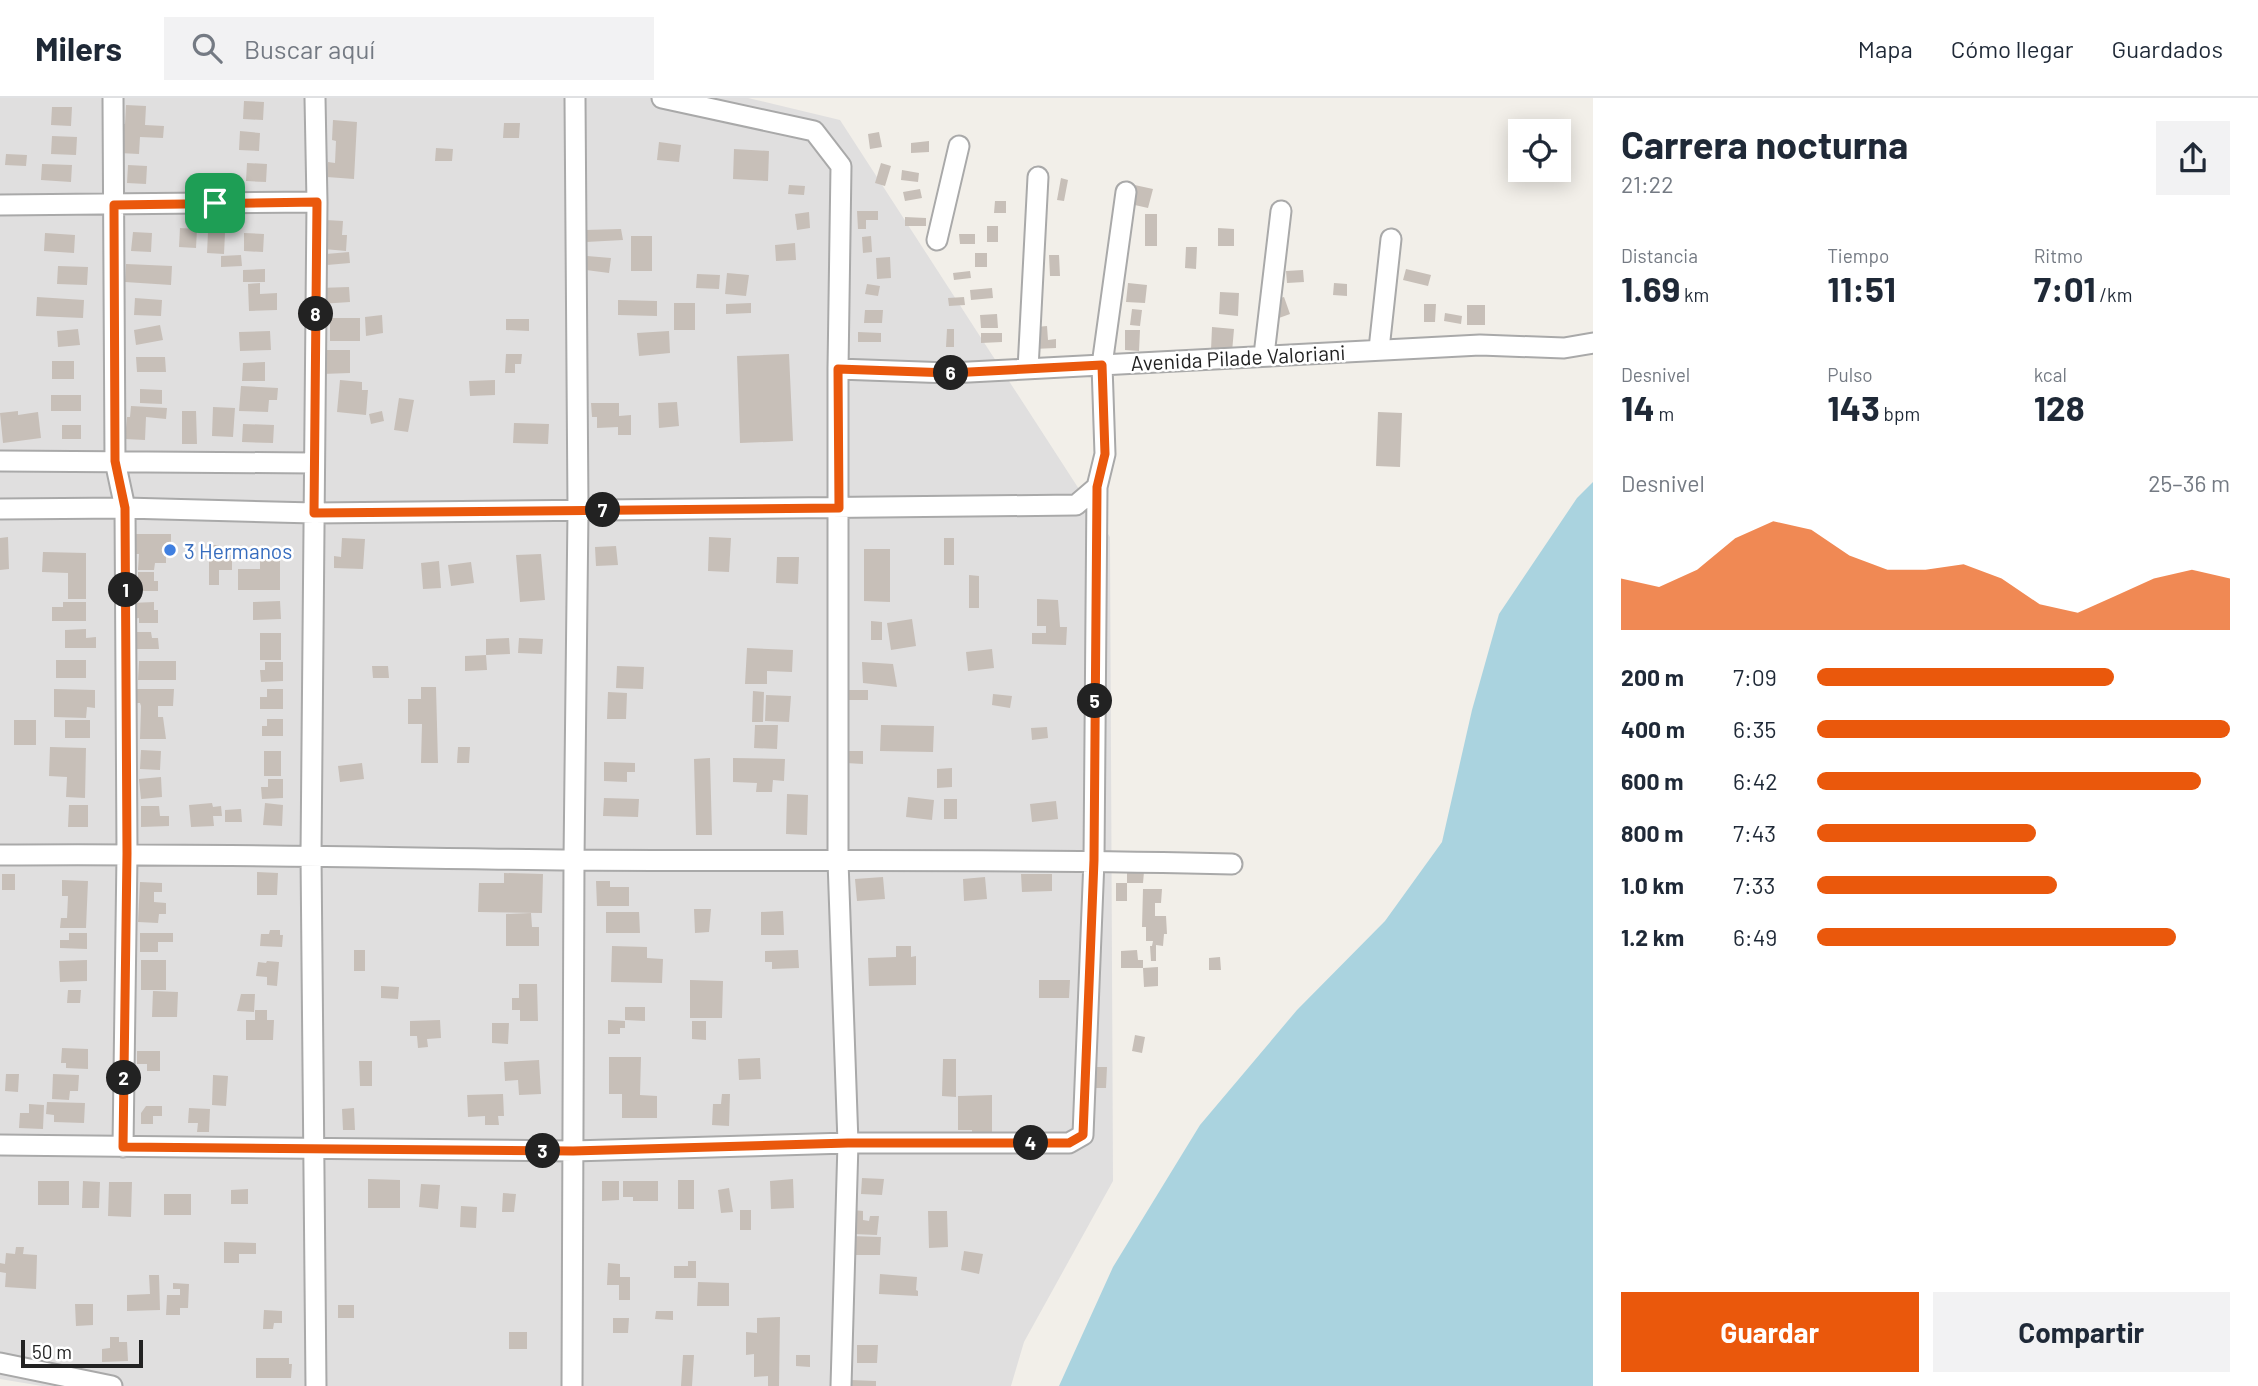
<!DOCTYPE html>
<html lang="es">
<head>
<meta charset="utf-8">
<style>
  :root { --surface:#fff; --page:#f2f2f3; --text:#1f2937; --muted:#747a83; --line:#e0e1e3; --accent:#ea580c }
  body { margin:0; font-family:Barlow,sans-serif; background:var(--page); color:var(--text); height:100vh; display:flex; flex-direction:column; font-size:26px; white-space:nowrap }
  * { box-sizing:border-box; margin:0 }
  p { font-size:23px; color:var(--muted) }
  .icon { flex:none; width:38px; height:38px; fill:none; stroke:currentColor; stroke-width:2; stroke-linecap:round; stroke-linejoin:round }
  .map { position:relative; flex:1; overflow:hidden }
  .details { display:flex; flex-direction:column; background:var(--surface); width:665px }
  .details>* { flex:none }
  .fabs { position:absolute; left:1508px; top:21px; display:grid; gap:14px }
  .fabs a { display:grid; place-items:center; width:63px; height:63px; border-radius:0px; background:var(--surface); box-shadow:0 4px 18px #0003; font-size:35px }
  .scale { position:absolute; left:21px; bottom:18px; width:122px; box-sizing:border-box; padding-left:7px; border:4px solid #222; border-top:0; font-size:19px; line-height:24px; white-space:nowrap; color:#222; -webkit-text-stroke:5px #fff; paint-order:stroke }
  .pin { position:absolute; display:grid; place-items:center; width:60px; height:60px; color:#fff; margin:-30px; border-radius:14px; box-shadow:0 4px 10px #0006 }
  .km { position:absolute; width:35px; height:35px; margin:-18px; border-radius:50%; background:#222; color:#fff; font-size:19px; line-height:35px; text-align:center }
  .round { display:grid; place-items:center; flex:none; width:74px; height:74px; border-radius:0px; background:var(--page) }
  .summary { display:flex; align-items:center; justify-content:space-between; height:119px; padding:0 28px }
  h1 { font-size:38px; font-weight:700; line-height:52px }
  .figures { display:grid; grid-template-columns:repeat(3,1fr); gap:10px; height:119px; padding:7px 28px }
  .figures div { display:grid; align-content:center }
  .figures b { font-size:35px; font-weight:700 }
  .figures small { font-size:19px; font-weight:400 }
  .figures p { font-size:19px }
  .chart { height:196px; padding:14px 28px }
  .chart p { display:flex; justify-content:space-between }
  .chart svg { width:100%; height:126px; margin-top:7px; fill:var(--accent); opacity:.7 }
  .primary-button { display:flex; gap:14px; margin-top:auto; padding:14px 28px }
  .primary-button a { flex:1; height:80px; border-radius:0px; background:var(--accent); color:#fff; font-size:28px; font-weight:700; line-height:80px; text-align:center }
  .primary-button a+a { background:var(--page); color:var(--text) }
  ul { padding:0 28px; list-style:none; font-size:23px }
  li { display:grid; grid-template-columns:112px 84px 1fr; align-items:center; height:52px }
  li i { height:18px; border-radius:9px; background:var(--accent) }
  header { display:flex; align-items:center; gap:42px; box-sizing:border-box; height:98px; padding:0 35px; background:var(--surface); border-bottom:2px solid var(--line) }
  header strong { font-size:33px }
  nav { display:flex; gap:38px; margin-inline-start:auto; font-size:24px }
  .search { width:490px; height:63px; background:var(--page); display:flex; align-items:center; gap:18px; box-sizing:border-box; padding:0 24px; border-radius:0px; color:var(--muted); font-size:26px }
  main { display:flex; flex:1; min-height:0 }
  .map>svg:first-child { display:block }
  .residential { fill:#e0dfdf }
  .water { fill:#aad3df }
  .building { fill:#c7bfb8 }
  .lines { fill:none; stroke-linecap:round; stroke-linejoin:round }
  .minor-casing { stroke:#a9a9a9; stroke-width:23 }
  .minor { stroke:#fff; stroke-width:19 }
  .route-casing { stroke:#fff; stroke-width:14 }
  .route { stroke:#ea580c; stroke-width:9 }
  .shop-dot { fill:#3f7fe0; stroke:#fff; stroke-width:2.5 }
  .labels { text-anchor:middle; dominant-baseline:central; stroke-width:5; stroke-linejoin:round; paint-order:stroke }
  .street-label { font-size:21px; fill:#222; stroke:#fff }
  .shop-label { font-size:21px; fill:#366cbe; stroke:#fff; text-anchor:start }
</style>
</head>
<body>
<header>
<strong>Milers</strong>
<div class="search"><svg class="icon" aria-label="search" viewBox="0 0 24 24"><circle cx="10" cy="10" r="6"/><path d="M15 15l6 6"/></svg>Buscar aquí</div>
<nav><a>Mapa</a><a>Cómo llegar</a><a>Guardados</a></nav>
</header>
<main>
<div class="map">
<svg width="1593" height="1288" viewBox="0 0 1593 1288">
  <rect width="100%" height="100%" fill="#f2efe9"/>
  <path class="residential" d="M0 0H748L840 22 1110 439 1113 1083 1024 1244 1011 1288H42L0 1281Z"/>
  <path class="water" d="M1593 384V1288H1059L1113 1169 1200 1027 1297 912 1385 823 1442 744 1472 612 1499 516 1577 400Z"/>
  <path class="building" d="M244 3 264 4 263 22 243 21Z
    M126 7 146 8 145 27 164 28 163 40 140 39 139 56 119 55 121 25 125 26Z
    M52 9H72L71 28 51 27Z
    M333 22 357 24 354 81 327 79 328 64 335 65 336 43 332 42Z
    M504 25H520L519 40H503Z
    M240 33 260 35 259 53 239 52Z
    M879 34 882 49 870 51 868 36Z
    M52 38 77 39 76 57 51 56Z
    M929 43V54L911 55V45Z
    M659 44 681 47 679 64 657 62Z
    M436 50 453 51 452 63H435Z
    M734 51 769 53 768 83 733 81Z
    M6 56 27 57 26 68 5 67Z
    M247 65 267 66 266 84 246 83Z
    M881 65 891 68 885 88 875 85Z
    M42 66 72 67 71 84 41 82Z
    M128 67 147 68 146 86 127 85Z
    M902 72 919 75 918 84 901 82Z
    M1061 80 1068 82 1064 103 1057 102Z
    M1130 86 1153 91 1148 110 1126 105Z
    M789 87 805 88 804 97 788 96Z
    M920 91 922 100 905 103 903 94Z
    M995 103H1006V115H994Z
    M209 113 226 114 224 156 207 155Z
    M857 113H878V122H866V131H858Z
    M809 114 810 130 797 132 795 116Z
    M1145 116H1157V148H1145Z
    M905 119 926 120V128H905Z
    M326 122 343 123 342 137H347L346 153 324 151Z
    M987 128H998V144H987Z
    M180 130 197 131 196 150 179 149Z
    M1218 130 1234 131V148H1218Z
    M621 131 623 142 586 144 585 132Z
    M133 134 152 135 151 154 131 153Z
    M45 135 75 137 74 155 44 153Z
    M244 135 264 136 263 154 244 153Z
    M959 136H975V146H960Z
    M631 138H652V173H631Z
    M871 138 872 154 863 155 862 139Z
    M795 145 796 162 776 163 775 147Z
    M1186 149H1197L1196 171 1185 170Z
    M349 154 350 165 327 167 326 156Z
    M975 155H987V169H975Z
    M241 157 242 168 221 169V158Z
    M1049 157H1059L1060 178H1050Z
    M587 158 611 160 609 175 586 172Z
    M890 159 891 180 877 181 876 160Z
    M126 166 172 168 171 187 125 184Z
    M58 168 88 169 87 187 57 186Z
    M265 171V184H243V172Z
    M1406 171 1431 177 1428 188 1403 182Z
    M1303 172 1304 184 1287 185 1286 173Z
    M970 173 971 180 954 182 953 175Z
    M727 175 749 177 746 198 725 196Z
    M697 176 720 177 719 191 696 190Z
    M260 185V196L277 195V212L249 213 248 186Z
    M1128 185 1147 187 1145 205 1126 204Z
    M1334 185 1347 186V198L1333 197Z
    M867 186 880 188 878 198 865 196Z
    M349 189 350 204 320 206 319 190Z
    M992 190 993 200 971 202 970 192Z
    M1220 194 1239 195 1238 218 1219 216Z
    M37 199 84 202 83 220 36 218Z
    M964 199 965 207 949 208 948 200Z
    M1284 199 1290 216 1279 220 1273 202Z
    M135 200 162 202 161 218 134 217Z
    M618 202 657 203V218L618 217Z
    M674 205H695V232H674Z
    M751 205V215L726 216V206Z
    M1424 206H1436L1435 224H1424Z
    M1467 207H1485V227H1467Z
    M1132 211 1142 212 1140 228 1130 227Z
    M865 212H883L882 225H864Z
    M1445 215 1462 218 1461 226 1444 223Z
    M997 216 998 230H981L980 217Z
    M382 217 383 235 366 238 365 219Z
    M330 220H360V243H330Z
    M506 221H529V233L506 232Z
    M160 227 163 242 136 247 134 232Z
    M1047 228 1048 242 1056 241V250L1033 251 1036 229Z
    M1212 229 1234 231 1232 254 1211 252Z
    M78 231 80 247 58 249 57 233Z
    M947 231H954V249H946Z
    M1125 232H1140L1139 253 1125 252Z
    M270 233 271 252 240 253 239 234Z
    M669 233 670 255 639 258 637 235Z
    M858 234 881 235V244H858Z
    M981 235H1002V244L981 245Z
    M321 252H350V275L322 276Z
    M506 256H522L521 266H515V275H505Z
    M789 256 793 343 740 345 737 258Z
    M136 259H165L166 274H137Z
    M52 263H74V281H52Z
    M265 264V283H242L243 265Z
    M340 282 362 284V292H368L366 317 337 314Z
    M495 282V297L470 298 469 283Z
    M241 288 278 290 277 302H269L268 314 239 313Z
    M140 291 162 292V306L140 305Z
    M51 297H81V313H51Z
    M399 300 414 302 408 334 394 332Z
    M677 304 679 328 659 330 658 305Z
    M591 305H619V318L631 317V337H618V329L597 330V319H592Z
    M131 308 167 310 166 321 146 319 145 342 125 341 127 319H130Z
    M213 309 235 310 233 339 212 338Z
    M18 313V317L38 314 41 340 3 345 0 315Z
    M182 313H196L197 346H182Z
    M382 313 384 323 371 326 369 316Z
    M1378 314 1402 315 1400 369 1376 368Z
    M514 325 549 326 548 346 513 345Z
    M243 326 274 327 273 345 242 344Z
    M62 327H81V341H62Z
    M133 436H171V456H166V465H155L154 472H138L139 456H132Z
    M8 439 9 471 0 472V440Z
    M709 439 731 440 729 474 708 473Z
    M342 440 365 441 363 471 334 470V458L341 459Z
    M944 440H954V467H944Z
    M209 447H219V457H232V472H219V487H209Z
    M616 448 618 467 596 468 595 449Z
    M260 451H280V492H238V471H260Z
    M864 451H890V504L864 503Z
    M43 454 86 455V501H68V475L42 474Z
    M541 456 545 502 520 504 516 457Z
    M777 459H799L798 486 776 485Z
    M439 463 441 490 423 491 421 465Z
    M471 464 474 485 451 488 448 467Z
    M138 474H154V483H158V493H138Z
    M969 477 979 478V510H969Z
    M1037 501 1058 502 1060 529H1067L1066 547 1032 546V535H1046V528H1037Z
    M280 503 281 521 253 522V504Z
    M63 504H86V523H52V509H63Z
    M154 504V512H158V525H139V520L132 521 131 505Z
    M912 521 916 548 891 552 887 525Z
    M871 523 882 524V542H871Z
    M86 531V540L96 539V550H65V532Z
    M136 534H151L152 540H158L159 551H137Z
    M260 535H281V562H260Z
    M509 540 510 556 486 557V541Z
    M519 540 543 541 542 556 518 555Z
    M747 550 793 552 792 574 767 573V586H745Z
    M992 551 994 570 968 573 966 554Z
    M486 557 487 572 465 573V558Z
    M56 562H86V580H56Z
    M139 563H176V582H138Z
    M265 564H283V583L261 584 260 572H265Z
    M862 564 893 566 897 589 863 585Z
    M372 568H388L389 580H373Z
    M617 568 644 569 643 591 616 590Z
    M421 589H436L438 665H421L422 626H408V601H421Z
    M54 591 95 592V610L87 609 86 620 54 619Z
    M132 591H174L173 608H158V619H163L166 641H140L141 608 140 605H132Z
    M267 591H283V611H260V599H267Z
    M843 592H868V602H843Z
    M753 593 764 594 763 624H752Z
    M608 594 627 595 626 621H607Z
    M993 596 1012 598 1010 610 992 607Z
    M766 597 791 598 789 624 765 623Z
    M267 621H283V638H262V628H267Z
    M14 622H36V647H14Z
    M65 622H90V640H65Z
    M755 627H778L777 651 754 650Z
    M881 627 934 628 933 654 880 653Z
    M1047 629 1048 640 1032 642 1031 630Z
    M50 649 86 650 85 700 66 699 67 679 49 678Z
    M458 649H470L469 665H457Z
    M141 652 161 653 160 672 140 671Z
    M264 653H281V678H264Z
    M846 653H863V666L846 665Z
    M710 660 712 737H696L694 661Z
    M733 660 785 661 784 683 773 682 772 694H756L757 685 733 684Z
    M604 664 635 665V674H627V684L604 683Z
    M362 665 364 681 340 684 338 668Z
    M952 670V689L937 690V671Z
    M161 679 162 699 141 701 139 681Z
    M268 681H283V700L262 701 261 689H268Z
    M787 696 808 697 807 737 786 736Z
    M908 699 934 702 932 722 906 719Z
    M604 700 639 701 638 719 603 718Z
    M944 701H957V721H944Z
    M1056 703 1058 721 1032 724 1030 706Z
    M212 705 213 709 221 708 222 718H213L214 728 191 729 189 707Z
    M265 705 283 707 282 728 263 727Z
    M69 707H88V729H68Z
    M141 708H159L160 718H169V728L141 729Z
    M241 711 242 724H225V712Z
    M257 774 278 775 277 797H257Z
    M1127 774H1144L1143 785H1127Z
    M504 775 543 776 542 815 478 814 479 785H504Z
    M2 776H15V792H2Z
    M1021 776H1052V793L1022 794Z
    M883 779 885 801 857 803 855 781Z
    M985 779 987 801 964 803 963 781Z
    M62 782 88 783 86 830H60L61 820H67L68 798H62Z
    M596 783H610V789H629V808H597Z
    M140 784 162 785V794H154V804L166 805V816H159L158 825 138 824Z
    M1116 785H1127V803H1116Z
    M1143 791H1162L1161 805H1155V818H1166L1167 836H1164L1163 848 1156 847V863H1151L1150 848H1152L1153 843H1146V829H1142Z
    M694 811H711L709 834 695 835Z
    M783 813 784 837H761V814Z
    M606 814H639L640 835H606Z
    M531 815 532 829H539V848H506V816Z
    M270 832H280V837H283L282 849 260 848 261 836H269Z
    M69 835H87V851L60 850V842H69Z
    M140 835H173V844H158V854H140Z
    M612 848 647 849V860L663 861 662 885 611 884Z
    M896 848H911V859L916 858V887L869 888 868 860 896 859Z
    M354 852H365V873H354Z
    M798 852 799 870 772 871V864H765V853Z
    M1137 852 1138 862H1143V870H1121V853Z
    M1220 859 1221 872H1209V860Z
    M87 862V883L60 884 59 863Z
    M141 862H166V892H141Z
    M267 863 279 864 277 888 267 887V879L256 878 258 864 266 865Z
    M1158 869V888L1144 889 1143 870Z
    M690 882 723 883 722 920H690Z
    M1039 882H1070L1069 900H1039Z
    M519 886H537L538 923H520V912H512V900H519Z
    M381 888 399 889 398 901 381 900Z
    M68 892H81L80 905H67Z
    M153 893 178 894 177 919H152Z
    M241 896H255L254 914 237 913Z
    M625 909H645V923L625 922Z
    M255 912H267V922H274L273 942H246V922H255Z
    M440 922 441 940 427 941 428 949 418 950 417 938H410V923Z
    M608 922 625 923V930H620V936H608Z
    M692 923H706V942L692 941Z
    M492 925H509L508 946 492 945Z
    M1135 937 1145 939 1142 955 1132 953Z
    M62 950 88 951V971L66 970V965H61Z
    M137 953H160V973H147V966H137Z
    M609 959H641L640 997 657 998V1020H622V996H609Z
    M760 960 761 981 739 982 738 961Z
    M943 961H956V999L942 998Z
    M539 962 541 996 519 997 518 982 505 983 504 964Z
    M359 963H372V988H360Z
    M1090 969H1107L1106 990H1096V981H1089Z
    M6 976H19L18 994 5 993Z
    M53 976 79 977 78 993H70L69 1002 52 1001Z
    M213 977 228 978 226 1008 212 1007Z
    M503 996 504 1018H498L499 1027H485V1018L468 1019 467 997Z
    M722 996H730L729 1028 712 1027 713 1006H721Z
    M992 997V1038H972V1032H958V998Z
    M47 1004 85 1005 84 1025 54 1024V1017L46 1016Z
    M29 1006 44 1007 43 1031 19 1030 20 1015H29Z
    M146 1008H162V1018H153V1026H141V1015Z
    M189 1010 210 1011 209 1034H197L198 1025H188Z
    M354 1010 355 1032H343L342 1011Z
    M862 1080 884 1081 882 1097 861 1096Z
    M368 1081 400 1082V1110H368Z
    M793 1081 794 1110 771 1111 770 1083Z
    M678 1082H694V1111H678Z
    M38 1083H69V1107H38Z
    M83 1083 100 1084 99 1110H82Z
    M602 1083H619V1102L602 1103Z
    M623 1083H658V1103H633V1099H623Z
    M109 1084H132L131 1119 108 1118Z
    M421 1086 440 1087 438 1111 419 1109Z
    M729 1090 733 1114 721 1115 718 1092Z
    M248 1091V1106H231V1092Z
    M503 1095 516 1096 514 1114H502Z
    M164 1096H191V1117H164Z
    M461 1108 477 1109 476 1130 460 1129Z
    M740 1112H751V1132H740Z
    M853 1112 863 1113V1122L869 1123 870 1118H879L877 1137 852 1136Z
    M928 1113H947L948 1149 929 1150Z
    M850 1138 881 1139 880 1157H849Z
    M224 1144 256 1145V1156H239V1165H224Z
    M16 1149H24L23 1156 37 1157 36 1191 5 1189 6 1175 0 1174V1165L5 1166 6 1155 15 1156Z
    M964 1153 983 1156 979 1176 961 1172Z
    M688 1163H696V1180H674V1168H688Z
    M608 1165 620 1166V1179H630V1202H619V1187H607Z
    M880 1176 917 1179 916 1192 918 1193V1198L879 1196Z
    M149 1177H159L160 1212 127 1213V1197L150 1196Z
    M698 1184 729 1185V1208H697Z
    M173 1185 189 1186 188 1210H180V1217H166L167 1197H180V1191H173Z
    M75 1206H93V1227L76 1228Z
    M338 1207H354V1220H338Z
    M264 1212 282 1213V1225H274L273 1231H263Z
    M656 1213H673V1222L655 1221Z
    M780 1219 779 1288H768V1278L754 1279V1256L746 1257V1234L757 1235V1220Z
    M613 1220H629L628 1235H613Z
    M509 1234H527V1251H509Z
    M110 1239H119V1244H127L128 1263 102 1264V1251L110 1250Z
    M857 1247H878L877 1265H857Z
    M683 1257H694L692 1288H681Z
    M796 1257H810V1269L796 1268Z
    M256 1260H289V1266H292L291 1280H256Z
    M850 1282 876 1283V1288H850Z"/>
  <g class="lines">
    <g class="minor-casing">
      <path id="minor" d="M113 0 115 363 125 410 127 756 123 1049
        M315 0 317 104 311 757 316 1288
        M662 0 814 33 841 68 838 271V763L848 1045 841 1288
        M0 107 317 104
        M937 142 959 48
        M1379 251 1391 141
        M1264 257 1281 113
        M838 271 950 275 1480 247 1564 250 1593 245
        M1028 271 1038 79
        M0 363 314 365
        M0 411 125 410 314 415 1076 407 1097 389 1105 356 1102 267 1126 94
        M0 757C192 755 384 760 576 762 794 764 1013 760 1232 766
        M0 1047 573 1053 848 1045H1069L1083 1037 1094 762 1097 389
        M0 1265 112 1288
        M572 1288 574 762 578 412 575 0"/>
    </g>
    <use href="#minor" class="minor"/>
  </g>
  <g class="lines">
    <g class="route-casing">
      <path id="route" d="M317 104 314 415 839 410 838 271 950 275 1102 267 1105 356 1097 389 1094 762 1083 1037 1069 1045H848L573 1053 123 1049 127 755 125 410 115 363 114 107Z"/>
    </g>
    <use href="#route" class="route"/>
  </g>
  <circle class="shop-dot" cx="170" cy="452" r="7"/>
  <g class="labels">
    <g class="street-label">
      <text transform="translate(1238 259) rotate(-3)">Avenida Pilade Valoriani</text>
    </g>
    <g class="shop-label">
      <text x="184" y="452">3 Hermanos</text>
    </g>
  </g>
</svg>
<div class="fabs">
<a><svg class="icon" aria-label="locate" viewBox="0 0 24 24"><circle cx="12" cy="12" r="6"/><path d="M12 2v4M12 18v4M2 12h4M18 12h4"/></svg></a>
</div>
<div class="scale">50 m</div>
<div class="pin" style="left:215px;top:105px;background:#1e9e55"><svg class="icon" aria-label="arrive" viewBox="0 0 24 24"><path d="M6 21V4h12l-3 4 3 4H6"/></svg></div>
<b class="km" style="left:126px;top:492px">1</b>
<b class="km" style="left:124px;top:980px">2</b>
<b class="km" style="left:543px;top:1053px">3</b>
<b class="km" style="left:1031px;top:1045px">4</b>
<b class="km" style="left:1095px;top:603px">5</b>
<b class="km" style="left:951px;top:275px">6</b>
<b class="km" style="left:603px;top:412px">7</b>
<b class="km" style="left:316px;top:216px">8</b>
</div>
<section class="details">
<div class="summary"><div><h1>Carrera nocturna</h1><p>21:22</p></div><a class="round"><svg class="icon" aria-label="share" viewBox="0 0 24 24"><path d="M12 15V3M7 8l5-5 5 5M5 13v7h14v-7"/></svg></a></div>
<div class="figures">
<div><p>Distancia</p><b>1.69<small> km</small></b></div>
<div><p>Tiempo</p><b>11:51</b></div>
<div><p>Ritmo</p><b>7:01<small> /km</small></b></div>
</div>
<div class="figures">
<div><p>Desnivel</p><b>14<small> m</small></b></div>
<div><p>Pulso</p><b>143<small> bpm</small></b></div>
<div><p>kcal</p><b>128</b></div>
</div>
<div class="chart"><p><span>Desnivel</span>25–36 m</p>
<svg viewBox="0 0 160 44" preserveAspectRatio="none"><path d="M0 44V26L10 29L20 23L30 12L40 6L50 9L60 18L70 23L80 23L90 21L100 26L110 35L120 38L130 32L140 26L150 23L160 26V44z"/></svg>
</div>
<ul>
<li><b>200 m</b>7:09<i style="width:72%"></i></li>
<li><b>400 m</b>6:35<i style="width:100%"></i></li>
<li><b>600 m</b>6:42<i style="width:93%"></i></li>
<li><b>800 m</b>7:43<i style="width:53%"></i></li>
<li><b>1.0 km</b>7:33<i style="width:58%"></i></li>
<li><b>1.2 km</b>6:49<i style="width:87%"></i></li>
</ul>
<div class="primary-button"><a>Guardar</a><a>Compartir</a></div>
</section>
</main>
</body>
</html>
